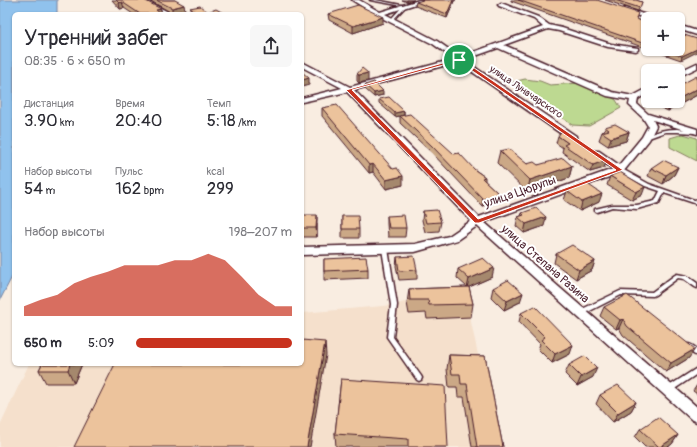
<!DOCTYPE html>
<html lang="ru">
<head>
<meta charset="utf-8">
<style>
  :root { --surface:#fff; --page:#f7f7f7; --text:#2b2b33; --muted:#7c7c81; --accent:#c8321e }
  body { margin:0; font-family:Pangolin,sans-serif; background:var(--page); color:var(--text); height:100vh; display:flex; flex-direction:column; font-size:15px; white-space:nowrap }
  * { box-sizing:border-box; margin:0 }
  p { font-size:13px; color:var(--muted) }
  .icon { flex:none; width:22px; height:22px; fill:none; stroke:currentColor; stroke-width:2; stroke-linecap:round; stroke-linejoin:round }
  .map { position:relative; flex:1; overflow:hidden }
  .panel { position:absolute; left:12px; top:12px; width:292px; height:354px; display:flex; flex-direction:column; background:var(--surface); border-radius:6px; box-shadow:0 1px 3px #0004 }
  .panel>* { flex:none }
  .controls { position:absolute; left:641px; top:12px; display:grid; gap:8px }
  .controls a { display:grid; place-items:center; width:44px; height:44px; border-radius:6px; background:var(--surface); box-shadow:0 1px 3px #0004; font-size:20px }
  .pin { position:absolute; display:grid; place-items:center; width:34px; height:34px; color:#fff; margin:-17px; border:2px solid #fff; border-radius:50%; box-shadow:0 1px 4px #0007 }
  .round { display:grid; place-items:center; flex:none; width:42px; height:42px; border-radius:6px; background:var(--page) }
  .overview { display:flex; align-items:center; justify-content:space-between; height:68px; padding:0 12px }
  h1 { font-size:22px; font-weight:600; line-height:30px }
  .stats { display:grid; grid-template-columns:repeat(3,1fr); gap:6px; height:68px; padding:4px 12px }
  .stats div { display:grid; align-content:center }
  .stats b { font-size:17px; font-weight:600 }
  .stats small { font-size:11px; font-weight:400 }
  .stats p { font-size:11px }
  .chart { height:112px; padding:8px 12px }
  .chart p { display:flex; justify-content:space-between }
  .chart svg { width:100%; height:72px; margin-top:4px; fill:var(--accent); opacity:.7 }
  ul { padding:0 12px; list-style:none; font-size:13px }
  li { display:grid; grid-template-columns:64px 48px 1fr; align-items:center; height:30px }
  li i { height:10px; border-radius:5px; background:var(--accent) }
  .map>svg:first-child { display:block }
  .built { fill:#f5e0cc }
  .green { fill:#bdd991; stroke:#847c5e }
  .water { fill:#90c2ed; stroke:#74819f }
  .lines { fill:none; stroke-linecap:round; stroke-linejoin:round }
  .service-casing { stroke:#4a1f2b; stroke-width:3 }
  .minor-casing { stroke:#4a1f2b; stroke-width:3 }
  .service { fill:#fff; fill-rule:evenodd }
  .minor { fill:#fff; fill-rule:evenodd }
  .wall { fill:#cba886; stroke:#4a1f2b }
  .shaded-wall { fill:#a5886d; stroke:#4a1f2b }
  .building { fill:#ecc39c; stroke:#4a1f2b }
  .route { fill:#c8321e; stroke:#fff; fill-rule:evenodd }
  .labels { text-anchor:middle; dominant-baseline:central; stroke-width:4; stroke-linejoin:round; paint-order:stroke }
  .far-street-label { font-size:10px; fill:#4a1f2b; stroke:#fff }
  .street-label { font-size:12px; fill:#4a1f2b; stroke:#fff }
</style>
</head>
<body>
<div class="map">
<svg width="697" height="447" viewBox="0 0 697 447">
  <rect width="100%" height="100%" fill="#f9ede1"/>
  <filter id="ink" filterUnits="userSpaceOnUse"><feTurbulence type="fractalNoise" baseFrequency=".025" numOctaves="2"/><feDisplacementMap in="SourceGraphic" scale="8" xChannelSelector="R" yChannelSelector="G"/><feConvolveMatrix kernelMatrix="1 2 1 2 8 2 1 2 1" color-interpolation-filters="sRGB"/></filter>
  <g filter="url(#ink)">
    <path class="built" d="M466 299 498 447H0V425L29 364H302V313L394 305 404 302Z"/>
    <path class="green" d="M525 79 540 81 550 85 578 83 607 94 616 100 621 108 589 126 572 125 542 103 515 88 513 82Z
      M683 134 697 138V161L670 147V138Z"/>
    <path class="water" d="M0 0H57V14H14V273L0 300Z"/>
    <g class="lines">
      <g class="service-casing">
        <path id="service" d="M370 0H376L406 6 392 21H391V19L403 6Z
          M677 129 697 131V133L677 132H665L646 139 644 138C653 132 665 129 677 129Z
          M618 169H622L649 184 697 201V204L664 193 659 203 637 209 612 207 597 212 595 211V209L612 205H637L655 201 660 191 645 186 618 171Z
          M385 247 388 249 397 305 393 337 421 376 422 378 421 380 419 381 417 380 387 337 391 305 382 249Z
          M677 274 687 276 697 283V288L695 287 684 279 678 278 655 295 653 296 621 295 582 315H578L577 313 578 311 620 291 652 292 675 275Z
          M687 344C691 343 694 347 697 349V356C693 354 688 350 686 346Z
          M697 368V374L670 392 668 393 666 392 665 390 666 388Z"/>
      </g>
      <g class="minor-casing">
        <path id="minor" d="M138 0H145L172 14 160 13Z
          M352 0H359L380 12 419 0H428L385 14 437 41 460 57 543 27 534 19 499 6 498 5 501 3 538 17 549 25 562 28 611 44 638 48V50L636 51 608 47 559 31 548 29 504 45 612 92 633 96 648 88V93L638 99 637 104 648 114 697 129V134L653 120 656 126 649 140 623 172 484 222 697 407V422L692 420 477 226 457 240 415 252 302 255V247L415 244 449 236 471 221 347 92 302 102V98L342 88 302 67V62L350 87 454 59 433 44 376 15ZM498 48 607 96 630 100 629 105 643 118 648 126 642 137 619 165 599 151H593L592 153 593 155 613 169 479 217 354 90 458 62 570 140H576V136L464 60Z
          M625 8 655 18 656 19H648L623 11 622 10Z
          M678 25 697 31V35L678 29Z
          M697 63V68L678 77V72Z"/>
      </g>
      <use href="#service" class="service"/>
      <use href="#minor" class="minor"/>
    </g>
    <path class="wall" d="M112 0H144L162 14H133L124 8 120 9Z
      M149 0H175L185 10 172 13Z
      M402 0H414L407 2Z
      M511 0H597L636 19 648 23V49L511 1Z
      M605 0H636L642 2 638 11Z
      M454 1 447 18 415 6 416 2Z
      M190 8 208 12 225 14H192L191 13Z
      M328 14 383 23 353 33 329 20Z
      M697 39 681 60 649 49H678Z
      M357 74 368 81 359 83 357 81Z
      M697 76V95L668 111 655 105 656 101H678Z
      M365 85 383 95 374 97 365 89Z
      M379 99 404 111V115L395 117 379 103Z
      M322 108 403 185 386 189 373 172 369 173 322 116Z
      M400 116 485 177V181L499 194 497 202 482 206 432 153 400 123Z
      M605 127 629 132 626 141 608 146 599 140 602 132 604 131Z
      M558 136 604 168 590 172 562 152 563 148 556 143Z
      M500 151 527 164 538 165 572 166 569 178 527 192 497 163Z
      M678 167 674 175 663 184 648 176 651 168Z
      M610 176 642 195 632 200 607 185Z
      M567 191 599 202 580 211 564 200Z
      M423 211 441 222 439 231 425 232 422 220Z
      M522 213 544 226 524 233 516 226 518 217 521 216Z
      M302 215 317 224V237H302Z
      M342 216 359 229V238H342Z
      M387 216 406 228 405 237H388L387 224Z
      M556 254 595 261 592 270 576 279 554 263Z
      M397 257 417 270V279L399 280 396 266Z
      M324 259 368 269V278L324 280Z
      M458 269 492 277 469 287 473 304 471 317 427 319 426 313 409 314 407 303 409 289 467 287 457 278Z
      M493 288 520 302 504 310 491 297Z
      M604 307 689 358 666 372 623 335 619 328 616 329 600 316Z
      M521 313 570 354 552 363 538 349 540 344 519 322Z
      M449 355 485 356 503 447H472L464 397H458L457 387H449L447 369Z
      M42 364H82L74 383H46L39 370Z
      M569 365 593 377 577 386 565 374Z
      M341 379 448 447H336L335 434Z
      M697 385V394L693 391Z
      M600 395 636 402 631 411 613 422 596 404Z
      M640 429 678 435 672 444 668 447H645L635 437Z"/>
    <path class="shaded-wall" d="M407 0H414L407 2Z
      M453 0H456L454 1 447 18V14Z
      M122 2 124 8 120 9 119 3Z
      M184 5 185 10 172 13V8Z
      M161 9 162 14H157L156 10Z
      M383 17V23L353 33V26Z
      M697 49V52L681 60 682 56Z
      M368 73V81L359 83V75Z
      M309 78V85L302 87V80Z
      M697 89V95L668 111 671 103 675 101H678V99Z
      M383 91V95L374 97V93Z
      M404 111V115L395 117V113Z
      M629 132 626 141 608 146 611 138Z
      M607 160 604 168 590 172 593 165Z
      M373 164V172L369 173V165Z
      M572 166 569 178 527 192 530 180Z
      M678 167 674 175 663 184 666 175Z
      M403 176V185L386 189V180Z
      M645 187 642 195 632 200 636 192Z
      M499 194 497 202 482 206 483 199Z
      M602 194 599 202 580 211 582 202Z
      M317 215V237L316 228Z
      M546 217 544 226 524 233 526 224Z
      M595 261 592 270 576 279 579 270Z
      M494 268 492 277 467 288 469 279Z
      M523 293 520 302 504 310 507 301Z
      M623 319 619 328 616 329 620 320Z
      M325 342 326 355 310 447H307Z
      M573 345 570 354 552 363 555 354Z
      M695 349 689 358 666 372 671 363Z
      M70 364H82L74 383 68 370Z
      M597 368 593 377 577 386 581 377Z
      M636 402 631 411 613 422 618 413Z
      M678 435 672 444 668 447H660Z"/>
    <path class="building" d="M116 0H144L161 9 156 10 161 14H140L122 2 119 3Z
      M156 0H175L184 5 172 8Z
      M423 0H453L447 14 416 2Z
      M518 0H597L638 13 636 19 648 23V45Z
      M615 0H636L642 2 640 8Z
      M358 5 383 17 353 26 328 14Z
      M200 6 208 12 216 9 225 14H198L190 8Z
      M678 33 697 39V49L682 56 661 49H678Z
      M362 68 368 73 359 75 357 74Z
      M302 72 309 78 302 80Z
      M697 76V89L678 99V86Z
      M374 82 383 91 374 93 365 85Z
      M389 97 404 111 395 113 379 99Z
      M666 101H675L671 103Z
      M337 105 393 169 397 168 403 176 386 180 373 164 369 165 322 108Z
      M410 114 454 154 459 153 475 170 485 177 482 178 499 194 483 199 432 146 400 116Z
      M615 124 629 132 611 138 602 132 609 130 605 127Z
      M562 130 607 160 593 165 564 145 568 143 558 136Z
      M509 149 527 164 534 162 538 165 563 158 572 166 530 180 500 151Z
      M663 160 678 167 666 175 651 168Z
      M620 172 645 187 636 192 610 176Z
      M586 183 602 194 582 202 567 191Z
      M536 208 546 217 526 224 518 217 524 215 522 213Z
      M437 210 441 222 426 223 423 211Z
      M302 215H317L316 228H302Z
      M404 215 406 228H389L387 216Z
      M342 216H358L359 229H342Z
      M572 245 595 261 579 270 556 254Z
      M414 256 417 270 399 271 397 257Z
      M366 257 368 269 324 271V259Z
      M483 258 494 268 469 279 458 269Z
      M508 280 523 293 507 301 493 288Z
      M469 287 473 304 429 305 428 300H410L409 289Z
      M627 295 695 349 671 363 627 326 623 319 620 320 604 307Z
      M535 306 573 345 555 354 541 340 545 337 521 313Z
      M302 340 325 342 307 447H74L115 364H302Z
      M449 355 485 356 503 447H477L467 384H461L460 374H452Z
      M585 356 597 368 581 377 569 365Z
      M42 364H70L68 370H39Z
      M341 379 445 386 448 447H408V439L335 434Z
      M618 385 636 402 618 413 600 395Z
      M658 417 678 435 660 447H659L640 429Z"/>
  </g>
  <path class="route" d="M457 59H461L623 170 479 223H475L346 90ZM458 61 616 170 478 219 352 90Z"/>
  <g class="labels">
    <g class="far-street-label">
      <text transform="translate(526 92) rotate(34)">улица Луначарского</text>
    </g>
    <g class="street-label">
      <text transform="translate(520 192) rotate(-19)">улица Цюрупы</text>
      <text transform="translate(545 264) rotate(41)">улица Степана Разина</text>
    </g>
  </g>
</svg>
<div class="controls">
<a>+</a>
<a>−</a>
</div>
<div class="pin" style="left:459px;top:60px;background:#1e9e55"><svg class="icon" aria-label="arrive" viewBox="0 0 24 24"><path d="M6 21V4h12l-3 4 3 4H6"/></svg></div>
<section class="panel">
<div class="overview"><div><h1>Утренний забег</h1><p>08:35 · 6 × 650 m</p></div><a class="round"><svg class="icon" aria-label="share" viewBox="0 0 24 24"><path d="M12 15V3M7 8l5-5 5 5M5 13v7h14v-7"/></svg></a></div>
<div class="stats">
<div><p>Дистанция</p><b>3.90<small> km</small></b></div>
<div><p>Время</p><b>20:40</b></div>
<div><p>Темп</p><b>5:18<small> /km</small></b></div>
</div>
<div class="stats">
<div><p>Набор высоты</p><b>54<small> m</small></b></div>
<div><p>Пульс</p><b>162<small> bpm</small></b></div>
<div><p>kcal</p><b>299</b></div>
</div>
<div class="chart"><p><span>Набор высоты</span>198–207 m</p>
<svg viewBox="0 0 160 44" preserveAspectRatio="none"><path d="M0 44V38L10 34L20 31L30 24L40 20L50 17L60 13L70 13L80 13L90 10L100 10L110 6L120 10L130 20L140 31L150 38L160 38V44z"/></svg>
</div>
<ul>
<li><b>650 m</b>5:09<i style="width:100%"></i></li>
</ul>
</section>
</div>
</body>
</html>
